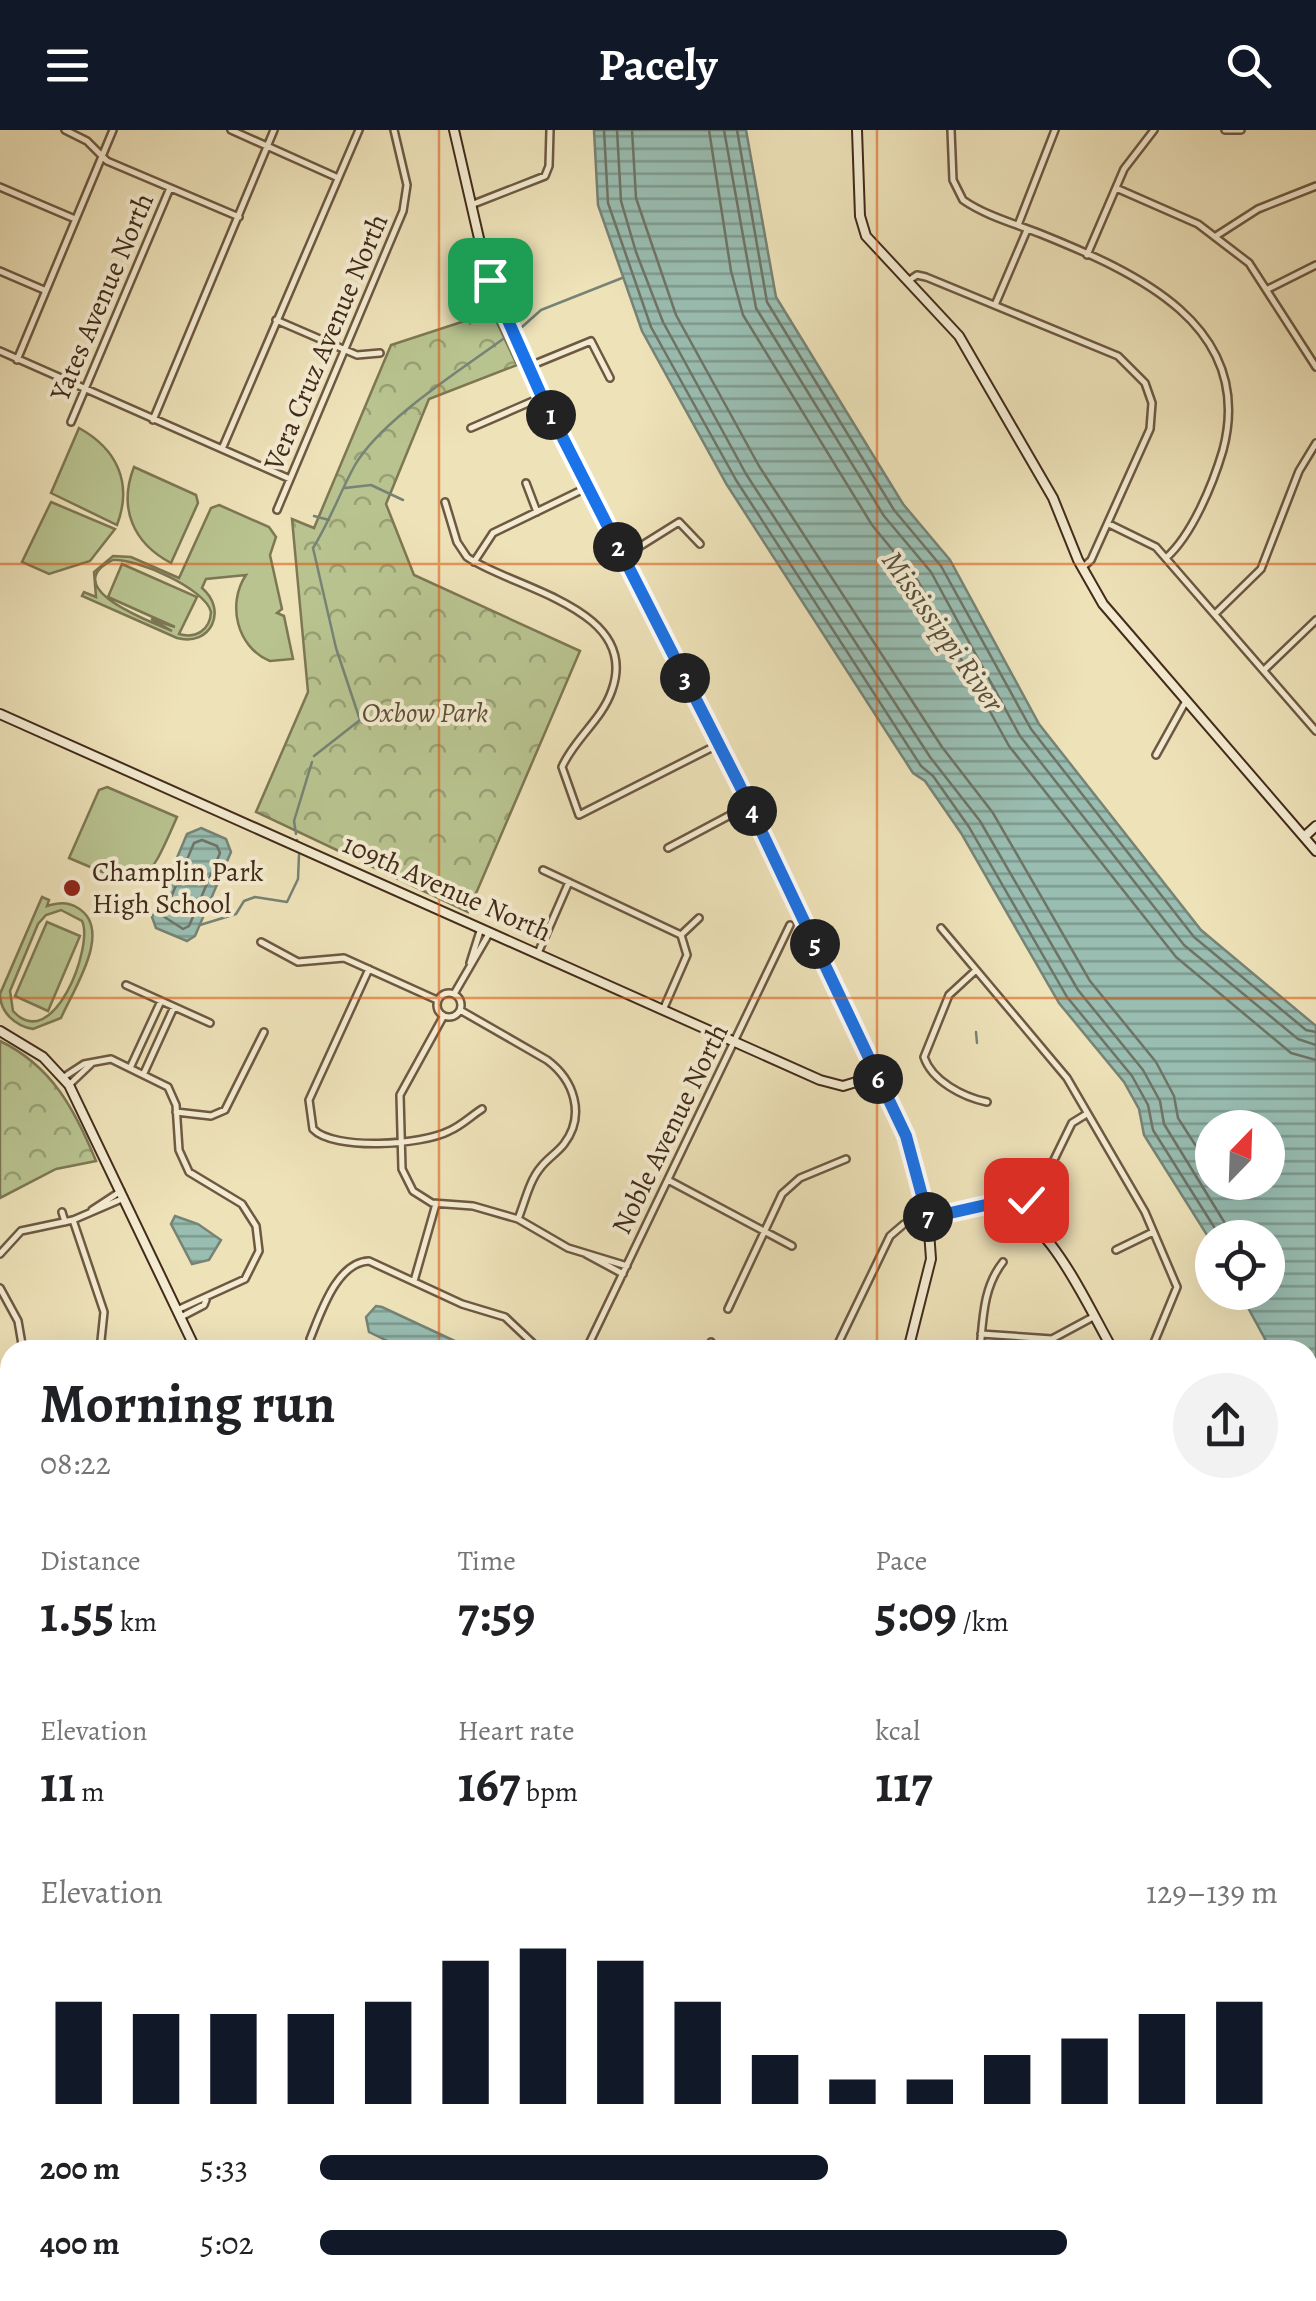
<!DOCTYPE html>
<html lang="en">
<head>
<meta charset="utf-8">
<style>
  :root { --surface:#fff; --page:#f2f2f2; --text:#202124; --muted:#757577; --accent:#111827 }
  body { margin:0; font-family:Alegreya,serif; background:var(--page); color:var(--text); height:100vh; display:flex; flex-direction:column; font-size:38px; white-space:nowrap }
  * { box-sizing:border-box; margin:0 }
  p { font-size:32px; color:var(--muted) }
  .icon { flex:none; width:55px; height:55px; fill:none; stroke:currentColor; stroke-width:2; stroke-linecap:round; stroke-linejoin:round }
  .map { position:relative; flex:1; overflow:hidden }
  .panel { position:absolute; left:0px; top:1210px; width:1318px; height:962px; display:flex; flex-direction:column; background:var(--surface); border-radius:30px 30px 0 0; box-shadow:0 10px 40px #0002 }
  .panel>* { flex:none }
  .needle { width:65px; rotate:23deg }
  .tools { position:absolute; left:1195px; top:980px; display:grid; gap:20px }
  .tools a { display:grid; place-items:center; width:90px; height:90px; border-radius:50%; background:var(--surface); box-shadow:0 10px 40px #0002; font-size:50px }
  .pin { position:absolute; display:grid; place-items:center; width:85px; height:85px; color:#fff; margin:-42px; border-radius:20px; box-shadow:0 5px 15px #0006 }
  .km { position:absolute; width:50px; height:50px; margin:-25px; border-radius:50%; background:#222; color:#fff; font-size:28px; line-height:50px; text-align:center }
  .round { display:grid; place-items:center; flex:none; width:105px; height:105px; border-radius:52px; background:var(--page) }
  .head { display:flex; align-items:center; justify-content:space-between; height:170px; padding:0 40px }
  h1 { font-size:55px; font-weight:700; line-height:75px }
  .stats { display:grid; grid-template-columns:repeat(3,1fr); gap:15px; height:170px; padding:10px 40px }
  .stats div { display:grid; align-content:center }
  .stats b { font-size:50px; font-weight:700 }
  .stats small { font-size:28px; font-weight:400 }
  .stats p { font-size:28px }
  .chart { height:280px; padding:20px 40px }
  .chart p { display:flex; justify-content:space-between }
  .chart svg { width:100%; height:180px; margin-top:10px; stroke:var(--accent); stroke-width:6 }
  ul { padding:0 40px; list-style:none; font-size:32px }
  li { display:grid; grid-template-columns:160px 120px 1fr; align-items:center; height:75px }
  li i { height:25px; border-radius:12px; background:var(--accent) }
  header { display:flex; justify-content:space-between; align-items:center; height:130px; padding:0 40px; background:var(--accent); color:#fff; font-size:45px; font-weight:700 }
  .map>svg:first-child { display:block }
  .grass { fill:#b8c38f; stroke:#7d7754; stroke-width:2.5; fill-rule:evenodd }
  .park { fill:url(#park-crowns); stroke:#7d7754; stroke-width:2.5 }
  .water { fill:url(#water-rules); stroke:#768375; stroke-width:2.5; fill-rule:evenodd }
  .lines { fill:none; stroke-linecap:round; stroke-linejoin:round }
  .shore { stroke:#6e7466; stroke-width:2.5 }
  .stream { stroke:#768375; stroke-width:2.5 }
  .street-casing { stroke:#6d5942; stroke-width:10 }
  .secondary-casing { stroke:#422b1a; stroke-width:12 }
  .street { stroke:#f4ecd2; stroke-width:5 }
  .secondary { stroke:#f4ecd2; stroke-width:8 }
  .route-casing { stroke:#fff; stroke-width:20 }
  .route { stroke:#1a73e8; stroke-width:12 }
  .grid { fill:none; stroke:#d7540d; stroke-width:2.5; stroke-opacity:0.55 }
  .poi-dot { fill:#8f2418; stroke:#f4ecd2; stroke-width:4 }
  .labels { text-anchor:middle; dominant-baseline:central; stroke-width:8; stroke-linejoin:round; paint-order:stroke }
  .street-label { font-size:28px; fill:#422b1a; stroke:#f4ecd2 }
  .park-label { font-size:28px; font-style:italic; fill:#605137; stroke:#f4ecd2 }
  .poi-label { font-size:28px; fill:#422b1a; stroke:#f4ecd2; text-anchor:start }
  .water-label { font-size:30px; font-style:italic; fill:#585040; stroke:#f4ecd2 }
</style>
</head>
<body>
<header><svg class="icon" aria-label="menu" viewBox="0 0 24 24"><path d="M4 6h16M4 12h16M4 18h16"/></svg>Pacely<svg class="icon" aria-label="search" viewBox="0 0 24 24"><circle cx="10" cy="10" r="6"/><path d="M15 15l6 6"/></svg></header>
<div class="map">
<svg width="1316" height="2171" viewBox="0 0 1316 2171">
  <defs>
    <pattern id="park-crowns" width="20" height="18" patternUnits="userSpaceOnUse" patternTransform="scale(2.5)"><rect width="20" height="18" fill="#b8c38f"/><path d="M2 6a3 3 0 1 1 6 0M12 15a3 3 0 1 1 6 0" fill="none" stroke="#979f74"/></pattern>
    <pattern id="water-rules" width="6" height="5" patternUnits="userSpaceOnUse" patternTransform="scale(2.5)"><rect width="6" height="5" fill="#99bdb1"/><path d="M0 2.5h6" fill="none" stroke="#7e9a8f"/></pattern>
  </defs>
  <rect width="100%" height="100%" fill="#eee2b9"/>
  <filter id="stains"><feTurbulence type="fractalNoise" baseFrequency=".002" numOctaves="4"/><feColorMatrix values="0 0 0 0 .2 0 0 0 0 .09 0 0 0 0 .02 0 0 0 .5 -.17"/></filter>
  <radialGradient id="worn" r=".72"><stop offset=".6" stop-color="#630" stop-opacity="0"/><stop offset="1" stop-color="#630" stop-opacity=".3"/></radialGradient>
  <path class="grass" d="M79 298C117 319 133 353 117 395L51 363Z
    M134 337 196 365 198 373 171 433C133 413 118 378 134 337Z
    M51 372 115 399 90 431 49 444 22 432Z
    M219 375 269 397 276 407 270 425 282 479 277 483 284 486 293 529 270 531C236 517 227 473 246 445L206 449 202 458C228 480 211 517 177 508L82 466 84 462 96 467 94 442 113 426 131 427 179 448 211 378ZM113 430C136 428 206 459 211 482 210 500 196 509 179 504L197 467 122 434 108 467 175 497 151 489 172 501C152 492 56 458 113 430Z
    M107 657 177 687C144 763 144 760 69 728L99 660Z
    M42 767 49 770 47 776C57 773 67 771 78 778 114 800 73 860 61 888L33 899C15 896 0 882 0 864ZM61 780 82 791C94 816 53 925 13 881L10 861 38 794 46 785Z
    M47 792 80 806 48 881 15 866Z"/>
  <path class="park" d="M492 182 517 235 429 269 386 374 414 445 580 521 468 782 256 682 308 562 292 389 314 398 391 215Z
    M0 911C52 936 75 980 96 1031L56 1039 0 1068Z
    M0 1382 10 1387V1710L0 1707Z
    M1316 2098V2171H1142L1122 2163 1308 2162V2119Z
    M230 2163H357L354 2171H227Z
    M386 2163 636 2162V2163L633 2171H384Z"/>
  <path class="water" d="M594 0H746L776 167 903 374 950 430 1039 594 1201 800 1316 896V1364L1308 1339V1220H1271L1240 1163 1268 1162V1108H1212V1113L1144 1005 1139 979 1124 952 1059 873 961 703 925 651 913 643 727 355 642 201 598 75ZM1212 998H1268V1052H1212Z
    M201 698 226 709 231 722 195 806 187 811 156 798 152 787 187 704Z
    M175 1086 198 1094 221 1110 209 1130 192 1134 171 1094Z
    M376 1176 382 1177 474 1220H406L369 1202 366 1187Z"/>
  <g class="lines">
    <path class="shore" d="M604 0 608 73 651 197 736 350 921 636 933 646 969 697 1067 867 1132 946 1148 975 1153 1000 1221 1108
      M617 0 621 71 636 122 663 192 746 344 930 627 980 691 1078 860 1143 940 1160 971 1164 994 1234 1108
      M632 0 636 68 676 185 759 336 942 617 993 683 1090 851 1156 932 1174 966 1178 988 1212 1041
      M709 0 731 141 743 185 872 395 918 451 1009 616 1176 827 1291 923 1316 930
      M724 0 756 178 884 386 931 442 1020 606 1184 815 1298 909 1316 915
      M737 0 767 172 894 380 941 436 1031 599 1194 807 1306 900 1316 902
      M202 710 217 716 220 723 189 796 183 799 163 786 194 713Z"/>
    <path class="stream" d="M522 197 541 180 622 148
      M345 358 371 355 403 370
      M314 386 329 390
      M314 626 360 590 336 518 313 418C330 391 340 362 355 335 381 290 461 240 503 209
      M296 704 294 691 312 632
      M297 710V711
      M200 795 236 784 244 771 255 767 287 772 298 749 299 725
      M976 902 977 913"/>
    <g class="street-casing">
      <path id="street" d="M65 0 87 11 107 31 239 87
        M231 0 336 47
        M951 0 953 50 963 70C986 86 1016 94 1041 104 1135 142 1256 195 1223 320 1213 354 1192 405 1166 428
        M1225 0H1241
        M0 57 75 89
        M1116 58 1198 94 1249 133 1316 237
        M471 75 545 46 549 36 550 0
        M1018 95 1055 0
        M1216 106 1258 79 1316 56
        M1087 125 1124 39 1154 0
        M0 141 44 160
        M908 151 917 145 926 147 1118 226 1145 253 1152 273 1150 299 1091 430 1082 438
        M1268 159 1316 135
        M995 175 1027 100
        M276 190 357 225 380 223
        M0 221 290 349
        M17 230 113 0
        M530 236 591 211 610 248
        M153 290 274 0
        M71 292 170 58
        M471 298 542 267
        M222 319 359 0
        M526 353 537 382
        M445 372 457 412 467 427C511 458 641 478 612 560 602 590 574 609 562 637L579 685 719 614
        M277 380 403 81 407 55 394 0
        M1109 394 1156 417 1316 601
        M623 427 679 392 700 414
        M474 432 493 403 588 357
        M1215 484 1261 439 1299 341 1316 313
        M1264 540 1316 490
        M1156 625 1186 571
        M668 718 749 675
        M543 740 681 805
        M941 798 1067 948 1145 1082 1177 1157 1151 1220
        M681 805 699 788
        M261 812 298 832 344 828 437 870
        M538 823 569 752
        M470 833 481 798
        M369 839 309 970 313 999C334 1021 422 1015 449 1001 461 996 471 986 482 979
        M975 841 949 865 924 927C932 951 963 967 987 972
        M126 855 210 893
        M437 875a12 12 0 1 1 24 0a12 12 0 1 1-24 0Z
        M454 864 490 802
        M460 880 547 930C574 950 586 985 564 1014 557 1023 548 1028 541 1037 529 1051 525 1072 518 1089
        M663 880 687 825 681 805
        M443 887 400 965 402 1039 413 1061 432 1073 473 1076 518 1089 568 1118 627 1136
        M131 936 161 871
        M144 943 174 877
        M64 947 84 934 111 929 168 957 176 975 179 1020 189 1042 242 1074 256 1096 259 1121 245 1149 177 1180
        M69 955 91 934
        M176 982 211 986 225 980 264 902
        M668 1050 792 1116
        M92 1080 121 1061
        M62 1082 65 1092
        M1018 1082 1049 1040 1072 993 1085 985
        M73 1090 104 1182 100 1220
        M1116 1120 1153 1102
        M0 1124 21 1101 73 1090 124 1068
        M586 1124 623 1144
        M414 1151 436 1074
        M0 1158 18 1191 23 1220
        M728 1179 782 1064 800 1048 846 1029
        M181 1187 204 1175 206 1170
        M981 1204 1052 1209 1093 1187
        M311 1220 310 1209C321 1182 337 1132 369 1131L462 1174 505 1187 540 1220
        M586 1220 790 795
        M708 1220 711 1212
        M835 1220 890 1106 904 1094 928 1087
        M980 1220C983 1189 983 1157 1003 1132
        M10 1266 4 1291 10 1322
        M0 1328 10 1324
        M1308 1629 1316 1642
        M1308 1677 1316 1673
        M10 1741 1 1752 10 1763
        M0 1770 4 1760
        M0 1791 10 1768
        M0 1795 10 1799
        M0 2064 10 2068
        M0 2112 10 2088
        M0 2153 10 2157
        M47 2162 63 2171
        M725 2162 746 2171
        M1012 2162 1014 2169 1036 2171
        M795 2171 799 2162
        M803 2171 805 2162
        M876 2171 880 2162"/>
    </g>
    <g class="secondary-casing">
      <path id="secondary" d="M454 0 484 130 501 181 739 655 911 1017 928 1087 931 1129 908 1220
        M857 0 860 86 866 106 959 206 1053 368 1078 430 1103 474 1316 721
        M0 584 820 950 843 956 876 946
        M1304 707 1316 696
        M0 901 43 927 69 955 196 1220
        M928 1087C948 1083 970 1074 990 1074 1045 1074 1088 1178 1113 1220
        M1308 1545 1316 1559
        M0 1863 10 1868
        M358 2171 361 2162
        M369 2171 373 2162"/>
    </g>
    <use href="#street" class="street"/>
    <use href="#secondary" class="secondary"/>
  </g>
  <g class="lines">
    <g class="route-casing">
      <path id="route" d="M490 150 542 267 739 654 906 1006 928 1088 990 1074 1018 1082 1026 1070"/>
    </g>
    <use href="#route" class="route"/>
  </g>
  <path class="grid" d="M439 0V1220M877 0V1220M0 434H1316M0 868H1316M0 1303H10M1308 1303H1316M0 1737H10M1308 1737H1316M439 2162V2171M877 2162V2171"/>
  <circle class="poi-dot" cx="72" cy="758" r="10"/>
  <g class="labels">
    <g class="street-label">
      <text transform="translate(102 167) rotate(-67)">Yates Avenue North</text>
      <text transform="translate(326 212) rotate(-67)">Vera Cruz Avenue North</text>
      <text transform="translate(447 758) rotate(24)">109th Avenue North</text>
      <text transform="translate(670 999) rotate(-64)">Noble Avenue North</text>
    </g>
    <g class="park-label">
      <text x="425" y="583">Oxbow Park</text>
    </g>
    <g class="poi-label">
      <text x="92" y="742">Champlin Park<tspan x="92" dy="32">High School</tspan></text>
    </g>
    <g class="water-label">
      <text transform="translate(943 501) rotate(55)">Mississippi River</text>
    </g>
  </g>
  <rect width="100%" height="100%" filter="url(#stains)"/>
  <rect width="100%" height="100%" fill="url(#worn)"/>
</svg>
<div class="tools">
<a><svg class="needle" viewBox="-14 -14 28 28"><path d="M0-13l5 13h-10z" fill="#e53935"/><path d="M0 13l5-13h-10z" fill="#757577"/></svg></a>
<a><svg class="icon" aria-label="locate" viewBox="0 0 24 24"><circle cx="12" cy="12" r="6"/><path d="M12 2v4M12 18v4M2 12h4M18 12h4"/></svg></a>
</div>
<div class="pin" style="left:490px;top:150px;background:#1e9e55"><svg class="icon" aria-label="arrive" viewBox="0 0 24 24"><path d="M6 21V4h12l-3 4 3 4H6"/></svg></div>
<div class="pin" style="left:1026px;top:1070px;background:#d93025"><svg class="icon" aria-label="check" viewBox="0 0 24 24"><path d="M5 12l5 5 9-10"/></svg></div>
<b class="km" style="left:551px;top:285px">1</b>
<b class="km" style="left:618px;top:417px">2</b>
<b class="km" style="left:685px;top:548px">3</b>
<b class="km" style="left:752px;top:681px">4</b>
<b class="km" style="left:815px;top:814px">5</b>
<b class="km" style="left:878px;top:949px">6</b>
<b class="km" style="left:928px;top:1087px">7</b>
<section class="panel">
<div class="head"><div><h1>Morning run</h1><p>08:22</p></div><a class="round"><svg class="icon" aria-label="share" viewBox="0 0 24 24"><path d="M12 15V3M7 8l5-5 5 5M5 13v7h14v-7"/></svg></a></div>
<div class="stats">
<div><p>Distance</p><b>1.55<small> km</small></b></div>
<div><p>Time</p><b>7:59</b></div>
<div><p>Pace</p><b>5:09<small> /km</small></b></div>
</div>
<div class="stats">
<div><p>Elevation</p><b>11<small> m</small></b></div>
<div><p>Heart rate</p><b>167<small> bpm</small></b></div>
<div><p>kcal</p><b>117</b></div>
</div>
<div class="chart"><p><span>Elevation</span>129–139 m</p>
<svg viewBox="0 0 160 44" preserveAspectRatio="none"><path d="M5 44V19M15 44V22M25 44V22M35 44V22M45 44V19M55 44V9M65 44V6M75 44V9M85 44V19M95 44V32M105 44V38M115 44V38M125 44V32M135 44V28M145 44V22M155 44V19"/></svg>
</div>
<ul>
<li><b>200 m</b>5:33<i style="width:53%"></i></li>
<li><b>400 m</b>5:02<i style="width:78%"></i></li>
</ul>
</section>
</div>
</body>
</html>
